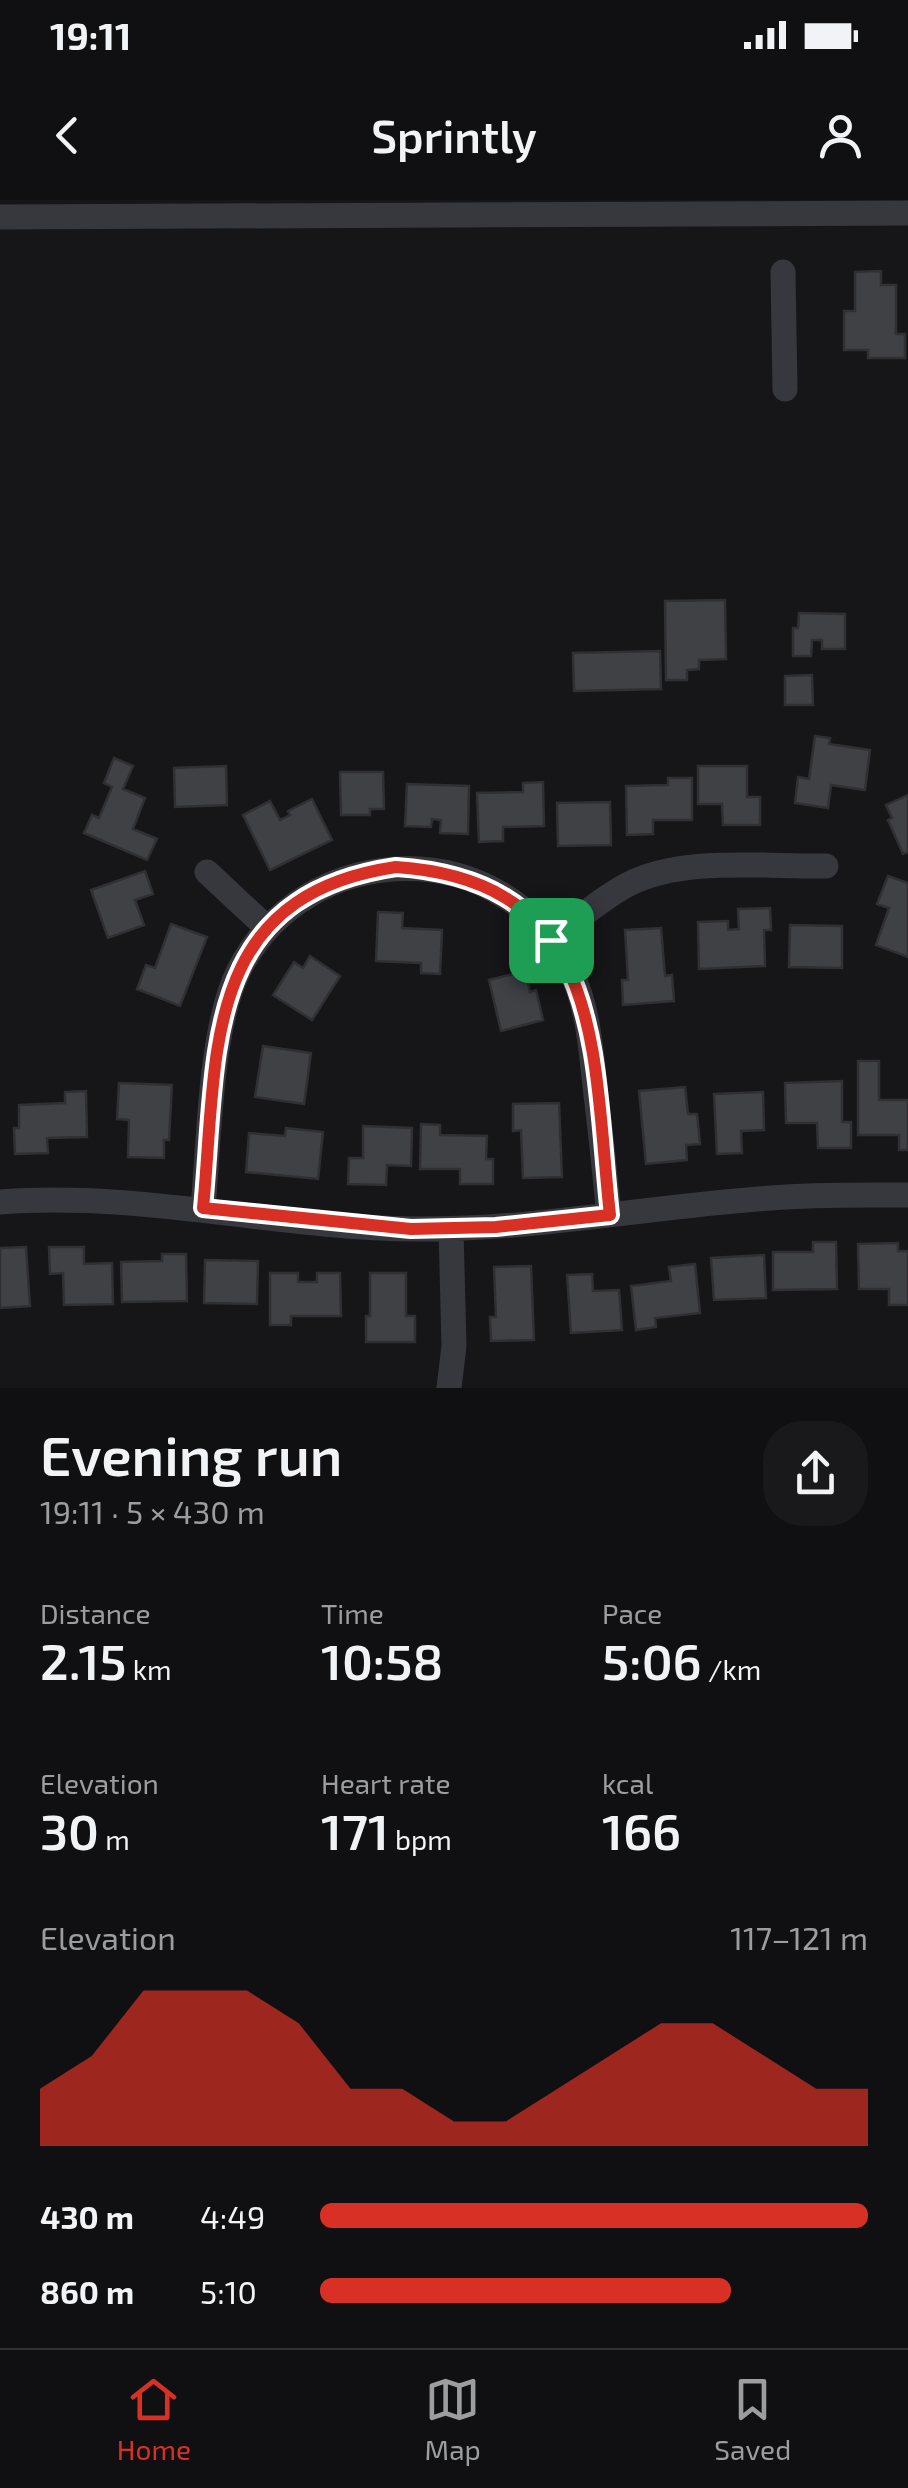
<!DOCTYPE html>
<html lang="en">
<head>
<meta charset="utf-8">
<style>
  :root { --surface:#101012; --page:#19191b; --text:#f1f3f6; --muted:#9c9d9f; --line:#303032; --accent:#d93025 }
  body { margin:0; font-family:"Exo 2",sans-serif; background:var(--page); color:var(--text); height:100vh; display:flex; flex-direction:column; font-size:38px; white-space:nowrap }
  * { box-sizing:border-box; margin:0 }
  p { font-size:32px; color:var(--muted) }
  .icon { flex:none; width:55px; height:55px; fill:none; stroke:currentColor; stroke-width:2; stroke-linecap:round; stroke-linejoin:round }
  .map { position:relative; height:1188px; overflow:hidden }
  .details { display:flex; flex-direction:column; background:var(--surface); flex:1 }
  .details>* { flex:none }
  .pin { position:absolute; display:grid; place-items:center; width:85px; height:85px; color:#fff; margin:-42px; border-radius:20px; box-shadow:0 5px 15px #0006 }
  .round { display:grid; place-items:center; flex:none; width:105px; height:105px; border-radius:40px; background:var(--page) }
  .headline { display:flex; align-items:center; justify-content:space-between; height:170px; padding:0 40px }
  h1 { font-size:55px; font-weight:600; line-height:75px }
  .metrics { display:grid; grid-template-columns:repeat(3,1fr); gap:15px; height:170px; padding:10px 40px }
  .metrics div { display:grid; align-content:center }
  .metrics b { font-size:50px; font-weight:600 }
  .metrics small { font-size:28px; font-weight:400 }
  .metrics p { font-size:28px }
  .chart { height:280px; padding:20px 40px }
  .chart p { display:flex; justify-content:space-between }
  .chart svg { width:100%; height:180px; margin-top:10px; fill:var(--accent); opacity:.7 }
  ul { padding:0 40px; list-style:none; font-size:32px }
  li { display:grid; grid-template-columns:160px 120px 1fr; align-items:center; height:75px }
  li i { height:25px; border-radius:12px; background:var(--accent) }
  .status { display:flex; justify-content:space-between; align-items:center; height:70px; padding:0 50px; background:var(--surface); direction:ltr }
  .status svg { height:28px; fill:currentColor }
  header { display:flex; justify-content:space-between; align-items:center; height:130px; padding:0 40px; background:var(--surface); font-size:45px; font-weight:600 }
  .tabs { display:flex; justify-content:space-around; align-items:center; height:140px; border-top:2px solid var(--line); background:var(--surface); font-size:28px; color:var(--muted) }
  .tabs a { display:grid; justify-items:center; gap:5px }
  .tabs .selected { color:var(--accent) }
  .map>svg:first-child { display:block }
  .building { fill:#404145; stroke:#303034; stroke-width:2.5 }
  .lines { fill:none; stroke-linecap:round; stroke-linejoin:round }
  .minor { stroke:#37383d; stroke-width:25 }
  .route-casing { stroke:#fff; stroke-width:20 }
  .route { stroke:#d93025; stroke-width:12 }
</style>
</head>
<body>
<div class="status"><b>19:11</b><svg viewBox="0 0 49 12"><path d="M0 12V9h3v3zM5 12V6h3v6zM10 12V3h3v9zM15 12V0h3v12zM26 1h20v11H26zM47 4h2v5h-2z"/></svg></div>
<header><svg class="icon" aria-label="back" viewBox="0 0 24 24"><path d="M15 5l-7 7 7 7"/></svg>Sprintly<svg class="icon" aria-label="person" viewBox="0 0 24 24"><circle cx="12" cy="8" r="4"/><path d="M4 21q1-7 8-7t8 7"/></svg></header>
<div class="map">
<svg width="908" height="1188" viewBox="0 0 908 1188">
  <rect width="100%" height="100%" fill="#161618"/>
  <path class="building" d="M881 71V85H896V134H905V158H868V150H844V111H855V72Z
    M725 400 726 459 699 460V469L687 470V480H666L665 401Z
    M799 413 845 414V449H822V440H812L811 456H793V428H798Z
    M660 451 661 489 574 491 573 453Z
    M812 475 813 505H785V476Z
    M815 536 830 538 829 544 870 550 865 590 831 585 828 608 795 603 798 577 809 579Z
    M114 558 133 566 123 589 145 598 133 629 157 639 147 660 84 633 92 615 99 618 112 587 104 583Z
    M226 566 227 605 175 607 174 568Z
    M698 566H747V597H760V625H723L722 604H698Z
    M340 572H383L384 609H370V615H341Z
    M668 578H692V620H653V634L627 635 626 586 668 585Z
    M543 582 544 626 503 627V641L479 642 477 593 523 592V583Z
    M407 584 469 586 468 634 440 633 441 620 432 619 431 627 405 626Z
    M908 595V652L903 654 888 620 892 618 886 605Z
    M312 599 332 640 270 670 243 615 270 601 280 620 290 615 288 611Z
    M610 602 611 645 558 646 557 603Z
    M145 671 153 694 135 700 144 725 108 738 91 690Z
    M888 676 908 683V757L876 745 889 708 877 704Z
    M770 708 771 730H764L765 766 699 769 698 722 728 721V730L739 729 738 709Z
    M378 712 403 713 402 728 442 730 440 774 421 773V763L376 761Z
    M171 724 207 737 180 806 137 789 146 765 155 768Z
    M790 725 842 726V768L789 767Z
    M661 728 665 776 672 775 674 801 623 805 622 780H628L625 730Z
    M310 756 340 776 312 820 273 795 294 762 303 768Z
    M525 771 530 792 536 790 543 820 501 831 489 780Z
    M263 846 311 853 304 904 255 897Z
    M858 861H879V900H908V950H899V935H858Z
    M842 881V922H851V948H818L817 923H786L785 883Z
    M119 883 172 885 169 940H164V958L128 957 129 920 117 919Z
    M685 887 688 914H697L700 944 686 945 687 960 646 964 639 891Z
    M86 891 87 937 47 938 48 953 15 954 14 928H19V905L65 903V892Z
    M763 892 764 930 741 931 742 953 717 954 714 894Z
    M559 903 562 977 523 978 521 930 513 931V904Z
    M421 924 440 925V935L487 936 486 959H493V984H460V969H420Z
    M363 926 412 928 411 966 387 965 386 985 348 984 349 958H363Z
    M286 928 323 932 318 979 246 972 249 933 285 936Z
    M813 1042H836L837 1089 773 1090V1052H813Z
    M898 1043V1051H908V1105H889V1089H859L858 1044Z
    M26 1047 30 1106 0 1108V1048Z
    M49 1047H84V1064L112 1063 113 1104 64 1105 63 1073 50 1074Z
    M162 1054H186L187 1101 122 1102 121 1062 162 1061Z
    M764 1055 766 1098 714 1100 711 1058Z
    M205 1060 258 1061 257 1104 204 1103Z
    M695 1064 700 1113 655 1118 656 1127 636 1130 631 1086 671 1081 669 1067Z
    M531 1066 534 1140 491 1141 490 1117H496L494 1067Z
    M270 1073H298V1082H317V1073H340L341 1116H291V1125H270Z
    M370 1073H406V1116H415V1142H366V1116H370Z
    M592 1074 593 1091 619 1090 622 1130 571 1133 567 1075Z"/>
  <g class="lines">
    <path class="minor" d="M0 17 908 13
      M783 72 785 189
      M207 672 267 728
      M551 740C576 721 599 700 627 685 682 656 764 667 826 666
      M0 1002C140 991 276 1028 416 1029 535 1030 653 1006 771 998 817 994 862 995 908 995
      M203 1009C209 942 210 827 239 770 307 637 503 633 570 769 589 808 591 852 596 895 601 935 605 975 609 1015
      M449 1188 454 1146 451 1029"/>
  </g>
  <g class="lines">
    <g class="route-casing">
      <path id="route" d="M396 667C607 681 592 854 610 1015L496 1027 411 1029 203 1008C218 854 200 696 396 667Z"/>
    </g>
    <use href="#route" class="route"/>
  </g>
</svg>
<div class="pin" style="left:551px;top:740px;background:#1e9e55"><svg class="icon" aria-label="arrive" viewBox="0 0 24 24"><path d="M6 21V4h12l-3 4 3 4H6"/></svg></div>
</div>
<section class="details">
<div class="headline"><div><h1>Evening run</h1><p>19:11 · 5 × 430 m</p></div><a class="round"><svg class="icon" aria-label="share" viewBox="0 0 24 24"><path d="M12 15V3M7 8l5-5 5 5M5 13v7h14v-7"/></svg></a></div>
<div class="metrics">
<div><p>Distance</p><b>2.15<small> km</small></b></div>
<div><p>Time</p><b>10:58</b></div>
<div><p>Pace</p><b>5:06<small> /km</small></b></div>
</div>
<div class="metrics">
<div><p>Elevation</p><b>30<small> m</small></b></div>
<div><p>Heart rate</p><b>171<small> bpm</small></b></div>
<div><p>kcal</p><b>166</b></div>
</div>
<div class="chart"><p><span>Elevation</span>117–121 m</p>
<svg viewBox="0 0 160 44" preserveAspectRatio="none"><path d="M0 44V30L10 22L20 6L30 6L40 6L50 14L60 30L70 30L80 38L90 38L100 30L110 22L120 14L130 14L140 22L150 30L160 30V44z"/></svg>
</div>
<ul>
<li><b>430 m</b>4:49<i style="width:100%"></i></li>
<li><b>860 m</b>5:10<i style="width:75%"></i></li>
</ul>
</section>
<nav class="tabs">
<a class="selected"><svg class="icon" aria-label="home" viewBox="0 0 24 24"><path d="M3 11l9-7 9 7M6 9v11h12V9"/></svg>Home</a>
<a><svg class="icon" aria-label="map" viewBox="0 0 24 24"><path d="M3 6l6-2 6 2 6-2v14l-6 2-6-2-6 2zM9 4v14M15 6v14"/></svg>Map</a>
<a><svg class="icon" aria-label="saved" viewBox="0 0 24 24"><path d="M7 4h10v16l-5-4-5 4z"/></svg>Saved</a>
</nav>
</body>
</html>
